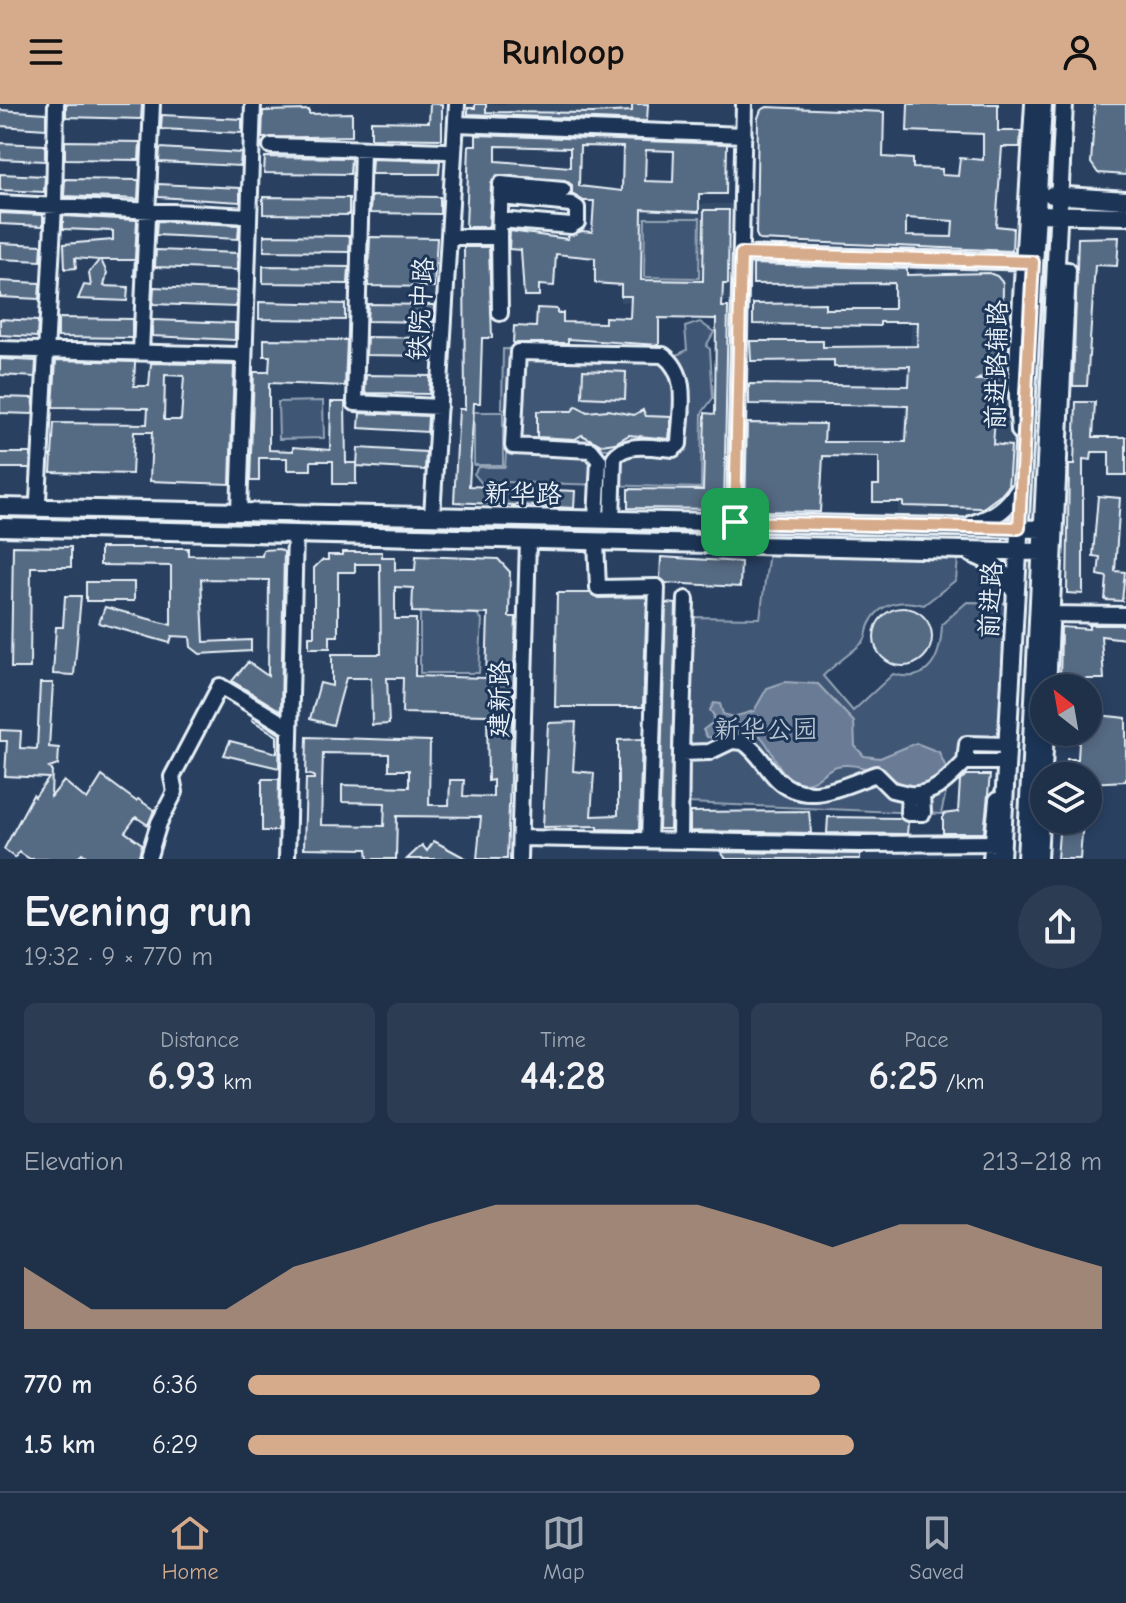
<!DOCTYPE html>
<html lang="en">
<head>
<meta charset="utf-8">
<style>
  :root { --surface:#1f3049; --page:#2c3c53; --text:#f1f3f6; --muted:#a1a9b4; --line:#3c4b61; --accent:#d6ab8b }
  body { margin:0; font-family:"Comic Neue","LXGW WenKai TC",sans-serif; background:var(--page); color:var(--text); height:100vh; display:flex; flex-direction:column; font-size:30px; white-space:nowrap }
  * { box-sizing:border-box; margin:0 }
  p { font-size:26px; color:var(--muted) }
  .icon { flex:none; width:44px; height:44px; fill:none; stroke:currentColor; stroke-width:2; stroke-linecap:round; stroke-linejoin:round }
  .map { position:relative; height:755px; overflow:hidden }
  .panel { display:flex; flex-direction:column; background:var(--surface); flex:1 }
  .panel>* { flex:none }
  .needle { width:52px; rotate:329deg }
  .tools { position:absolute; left:1030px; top:570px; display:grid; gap:16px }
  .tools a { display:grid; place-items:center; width:72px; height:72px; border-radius:50%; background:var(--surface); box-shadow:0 4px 12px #0003,0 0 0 2px var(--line); font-size:40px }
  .pin { position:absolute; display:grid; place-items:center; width:68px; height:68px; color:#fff; margin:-34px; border-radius:16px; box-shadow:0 4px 12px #0006 }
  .round { display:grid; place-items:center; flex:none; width:84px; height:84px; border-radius:42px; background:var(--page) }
  .overview { display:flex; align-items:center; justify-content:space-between; height:136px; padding:0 24px }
  h1 { font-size:44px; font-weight:700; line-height:60px }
  .metrics { display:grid; grid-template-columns:repeat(3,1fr); gap:12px; height:136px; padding:8px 24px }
  .metrics div { display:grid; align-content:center; border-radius:12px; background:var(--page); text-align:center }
  .metrics b { font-size:40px; font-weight:700 }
  .metrics small { font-size:22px; font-weight:400 }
  .metrics p { font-size:22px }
  .chart { height:224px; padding:16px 24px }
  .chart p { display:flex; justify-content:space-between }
  .chart svg { width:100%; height:144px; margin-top:8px; fill:var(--accent); opacity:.7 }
  ul { padding:0 24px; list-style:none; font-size:26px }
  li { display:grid; grid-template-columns:128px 96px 1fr; align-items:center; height:60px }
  li i { height:20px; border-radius:10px; background:var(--accent) }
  header { display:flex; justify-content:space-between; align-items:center; height:104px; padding:0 24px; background:var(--accent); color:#111; font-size:36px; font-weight:700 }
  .menu { display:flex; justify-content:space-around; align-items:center; height:112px; border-top:2px solid var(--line); background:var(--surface); font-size:22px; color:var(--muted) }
  .menu a { display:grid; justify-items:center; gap:4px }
  .menu .selected { color:var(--accent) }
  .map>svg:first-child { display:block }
  .built { fill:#364d6b }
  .green { fill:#415774; stroke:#94a4b6; stroke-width:2 }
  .water { fill:#6b7c95; stroke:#9dabbd; stroke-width:2 }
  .building { fill:#556a83; stroke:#e8f1f8; stroke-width:2; fill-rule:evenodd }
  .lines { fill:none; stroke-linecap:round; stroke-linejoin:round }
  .minor-casing { stroke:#e8f1f8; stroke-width:20 }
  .major-casing { stroke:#e8f1f8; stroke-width:22 }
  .minor { stroke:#1d3557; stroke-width:14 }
  .major { stroke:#1d3557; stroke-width:16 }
  .route-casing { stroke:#fff; stroke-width:16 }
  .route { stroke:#d6ab8b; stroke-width:10 }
  .labels { text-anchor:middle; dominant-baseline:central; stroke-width:6; stroke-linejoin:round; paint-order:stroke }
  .street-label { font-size:26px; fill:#e8f1f8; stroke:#1d3557 }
  .park-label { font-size:26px; fill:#b6c3d0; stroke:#1d3557 }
</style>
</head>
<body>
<header><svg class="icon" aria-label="menu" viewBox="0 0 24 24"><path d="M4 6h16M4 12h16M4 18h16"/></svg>Runloop<svg class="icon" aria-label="person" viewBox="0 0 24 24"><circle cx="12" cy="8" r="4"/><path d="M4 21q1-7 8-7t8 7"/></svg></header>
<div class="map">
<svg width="1126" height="755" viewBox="0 0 1126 755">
  <rect width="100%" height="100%" fill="#294061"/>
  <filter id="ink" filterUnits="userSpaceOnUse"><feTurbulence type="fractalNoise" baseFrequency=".0125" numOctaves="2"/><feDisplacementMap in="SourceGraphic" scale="16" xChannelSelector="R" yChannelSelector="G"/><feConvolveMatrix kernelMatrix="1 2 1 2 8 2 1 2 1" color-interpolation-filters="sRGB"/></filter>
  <g filter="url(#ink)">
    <path class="built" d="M457 0H641L640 27 457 20Z
      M618 99 740 100 736 198H620Z
      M916 160 1018 167 1012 387 1003 401 979 413H897Z"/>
    <path class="green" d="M645 114H700L699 174 644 173Z
      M700 218 714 228 706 242 710 245 713 294 702 309 701 384 505 378 483 381 474 370 478 363H505L506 349 679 352C693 339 681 323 691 307L686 303 683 347 507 342 506 306 502 305 503 245 666 247 675 252 687 246 685 223Z
      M323 297 324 334 279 335 278 298Z
      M474 308H503V361H474Z
      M770 441 959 445 956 476 924 501C902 495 879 498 869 521 866 528 868 533 862 539 850 550 835 560 823 572L853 607 893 570C931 581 941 552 942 520L967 498 1015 499 1006 663 965 664 949 675 941 710 688 699 690 513 760 514Z
      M420 508 477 510 482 516 479 569H420Z"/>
    <path class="water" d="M785 578 818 580 854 618 855 642 864 652 880 654 916 639 939 648 948 668 918 686C895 678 862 656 837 662 822 666 816 683 798 678 775 670 773 639 754 627 750 624 741 624 736 622L715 634 707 633 703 626 712 619 714 612 710 606 714 599 720 600 723 610 733 613 754 607 767 584Z"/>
    <path class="building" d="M66 0H142L141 15 66 13Z
      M430 0H442V35L371 34V17L429 18Z
      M475 0H486V8L593 9 632 7V0H648L647 17 468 10V4H475Z
      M908 0H998V27H1021L1020 43H1002L996 122 1013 124 1012 147 759 136 756 130 758 14 761 6 767 3 884 8 883 53 913 55V64L942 65V71L958 72 960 54 983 56V30L907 27ZM906 114 953 117 952 133 906 132Z
      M1095 0H1126V71L1098 69 1091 59Z
      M0 6 46 9V25L0 22Z
      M309 6V10L352 9V32L262 34 263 7Z
      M162 11 242 15V29L161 25Z
      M476 31 727 40 726 90H699V108L642 105 641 176 703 177 704 106H729L728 180H723L722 203H728L724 405 628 404V385L703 386 705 309 715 310 716 215 659 214V241L568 235V239H513L514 222 536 223 537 204 557 205V209H563V218L605 219V213L630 214 631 192H621V181L595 179V154L556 150 554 182 539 181V192H524L521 146 509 145 510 127 568 135V132L582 127 592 128 594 97H584L572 90V81L565 76 497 71 491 80 489 123H466L469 41H476ZM496 42 570 44V63L496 57ZM580 42 623 43 622 87 579 82ZM646 46 674 47 673 78 645 77Z
      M65 37 140 38 139 56 65 55Z
      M0 39 45 41V57L0 55Z
      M160 44 241 49 240 62 159 58Z
      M265 53 351 54 350 70 264 69Z
      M372 55 440 57 439 70H371Z
      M0 70 45 72 44 88 0 86Z
      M65 75 139 76 138 95 64 92Z
      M158 80 240 84V98L158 93Z
      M371 92 440 93V110L370 109Z
      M263 93 349 94V111L263 110Z
      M0 109 43 111V122L0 120Z
      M63 112 137 116 134 173 135 156H101L107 169 104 182 128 183 127 197 78 195 84 181 91 182 89 169 99 156 75 154 76 164 65 165 64 140 113 136V127L63 125Z
      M157 117 239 121 238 135 156 131Z
      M264 131 350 132 349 148 264 147Z
      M370 133 437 134 434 183 368 182Z
      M1119 133 1117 162 1095 161 1087 282H1073L1078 134Z
      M0 139 42 141 41 157 0 155Z
      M464 143H489L492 234H482L480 299H474L469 382 575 387 574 404 454 398 459 305H465Z
      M156 146 238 149 237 166 155 163Z
      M753 160 907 165V171L989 169 997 172 1003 179 1002 257 998 263 977 276H998L993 340 1011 342 1008 383 1002 390 983 404 903 402V398H873V381H879V353L823 352 820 408 745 407 747 319 825 320 824 338H906L908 302 749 300V280L909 282 910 262 834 263V256L751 257 750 237H823V243L917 242 918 218H880V222L753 220V200L825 199V205H894V179L753 180Z
      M263 162 349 163 348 180 263 179Z
      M0 177 40 179 39 195 0 193Z
      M154 183 237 187 236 203 153 200Z
      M259 198 345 200V216L259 215Z
      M368 200 434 201V218L367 217Z
      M58 214 132 215V234L58 233Z
      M0 215 38 217 37 233 0 231Z
      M153 216 235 219V236L152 232Z
      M367 233 433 234 432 252 366 251Z
      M264 235 347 236 345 282 269 279V346L293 347V343L330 346 331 298H345L346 359H356V380H333V357H311V366H287V354H259V377H250L254 268H269L270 252H264Z
      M0 255 36 257 35 273 0 271Z
      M56 256 135 258 134 282H149L151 259 234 261 230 380 150 377 152 328H134L132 370 51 368 54 319 147 320 148 304 53 303ZM165 271 184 272 181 316H164Z
      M583 266 626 268 625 295 582 293Z
      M366 271 430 272 429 290 365 289Z
      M0 293 34 294 33 310 0 309Z
      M1076 298H1095L1093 333H1126V371H1109V348H1092L1091 356 1083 355V490L1067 489 1069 361H1074Z
      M576 302 587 308 608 306 634 311 643 306 646 312 671 313 669 335 629 331 615 339 601 341 582 331 575 335 537 333V307H572Z
      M360 309 428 312 427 328 359 324Z
      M358 344 426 348 425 366 357 362Z
      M0 349H31L30 364H0Z
      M1098 392 1120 394 1115 467 1125 468 1122 497 1105 496 1107 473 1098 471 1100 453 1093 452Z
      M13 442 71 443V463H31L30 564H11Z
      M100 444H188V451L262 452 263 446 279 445 284 448 281 607 232 577 248 558 268 572 269 476 201 475 204 538 251 536V547L200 550 191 543 190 533 172 532 170 539 99 519 105 503 171 521V462L100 461Z
      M342 448H382V453H395V466H415L416 452 498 455 510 468 509 513H516L507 755H477L481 713 397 712 396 755H368L367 745 304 744 306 675H314V672L306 670 307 633 430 637 429 701H449L450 676H464L463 692 493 693V676L488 677 487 611 402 609 403 574H387L389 620 372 621 371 574H346L333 621 310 615 320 579 332 582V550H381L380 460H355V468H338V532H330V544H309V532H314V464L322 456H328V451H342ZM395 483 413 484 412 508 488 510 486 574 415 572 416 515H395ZM323 649 389 650V666H409V683L342 681V698L385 699 384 722 321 721Z
      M661 453 741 458 740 483 666 479 660 474Z
      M86 478H134V497H86Z
      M557 489H590L598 494 647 493 643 603H555Z
      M65 492H81L74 571 53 570 56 523H63Z
      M666 499 676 500 670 725H659Z
      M874 533a29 29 0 1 1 58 0a29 29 0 1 1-58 0Z
      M1089 521H1126V535L1101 532 1104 575H1076V584H1060L1061 523 1089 525Z
      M40 579H53L49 643 59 644 58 661 49 664 52 666 51 693 64 677 87 696 102 672 136 697 138 695 154 706 148 721 136 713 125 728 142 740 138 755H90L82 749 76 755H30L19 748 15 754 4 745 33 691 35 693 49 674 5 672 7 637H0V626L21 627 20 644 37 645Z
      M1088 610 1126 614V677L1088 679V672H1066L1067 655H1078L1079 638 1063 637 1064 628H1088Z
      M253 613 280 630 279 664 224 651 230 637 277 649V632L252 616Z
      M576 618 573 667 594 669 591 712 618 711V636L642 635 639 726 598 725V722L543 723 548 619Z
      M966 671H990L984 729H943V710L958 708 960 677Z
      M262 675H279L278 727H262Z
      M809 707 811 729 690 727V708Z
      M828 713 899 714 908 719 907 730 827 729Z
      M1060 716H1083L1080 755H1057Z
      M434 737 467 755H407L422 741 427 747Z
      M721 748 860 750V755H726Z"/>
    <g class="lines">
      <g class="minor-casing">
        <path id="minor" d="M457 20 744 31
          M271 42 446 47
          M362 45 355 299 439 303
          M0 99 249 112
          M500 116 571 122 577 118V104L571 100 501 93
          M450 133H499L501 80 563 86
          M499 133 500 209
          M741 150 1032 158
          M0 245 238 251
          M141 248 152 0
          M1019 327 1016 275 1033 0
          M38 396 54 102 56 0
          M239 408 253 0
          M432 412 457 0
          M596 415 599 356 591 346 513 342 518 248 663 251C691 271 680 309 679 340L673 345C656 344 624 337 614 354L612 416
          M735 418 744 0
          M596 437 598 484 657 483 649 736
          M686 495 681 649 709 648 732 637 743 638C757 646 765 663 777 675 806 704 845 681 876 670L892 686 909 690
          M1046 510 1126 511
          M1048 584 1068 166 1057 165
          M1007 658H965L967 640 1008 641
          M922 691 923 709H908L909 690C934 692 948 675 965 658
          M520 734 859 740 1002 739
          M680 737 681 649
          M148 755 159 719 175 688 172 673 220 582 290 624
          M287 755 295 430
          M519 755 528 436
          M991 755 997 696
          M1039 755 1046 628"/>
      </g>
      <g class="major-casing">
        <path id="major" d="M1052 91 1126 96
          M1035 110 1126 112
          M0 403 1044 425
          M973 420C995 413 1007 404 1020 385
          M0 423 1043 448
          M972 450C995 458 1003 467 1015 488
          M1001 755 1043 0
          M1026 755 1064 0"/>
      </g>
      <use href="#minor" class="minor"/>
      <use href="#major" class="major"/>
    </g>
  </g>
  <g class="lines" filter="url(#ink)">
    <g class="route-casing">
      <path id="route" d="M741 150 1033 158 1019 424 735 418Z"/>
    </g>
    <use href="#route" class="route"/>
  </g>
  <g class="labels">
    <g class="street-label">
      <text transform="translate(421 205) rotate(-86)">铁院中路</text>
      <text transform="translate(997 261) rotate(-89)">前进路辅路</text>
      <text transform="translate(523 390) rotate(1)">新华路</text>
      <text transform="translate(991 496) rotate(-87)">前进路</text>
      <text transform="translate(500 595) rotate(-89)">建新路</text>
    </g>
    <g class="park-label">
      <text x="766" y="626">新华公园</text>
    </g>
  </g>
</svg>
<div class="tools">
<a><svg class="needle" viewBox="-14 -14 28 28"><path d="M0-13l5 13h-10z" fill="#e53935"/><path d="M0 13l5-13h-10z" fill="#a1a9b4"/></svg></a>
<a><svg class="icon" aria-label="layers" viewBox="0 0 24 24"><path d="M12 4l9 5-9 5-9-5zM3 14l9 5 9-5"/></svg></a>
</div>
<div class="pin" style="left:735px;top:418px;background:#1e9e55"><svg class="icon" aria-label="arrive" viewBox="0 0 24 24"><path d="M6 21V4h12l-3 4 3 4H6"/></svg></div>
</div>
<section class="panel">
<div class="overview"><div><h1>Evening run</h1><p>19:32 · 9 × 770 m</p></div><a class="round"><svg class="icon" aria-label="share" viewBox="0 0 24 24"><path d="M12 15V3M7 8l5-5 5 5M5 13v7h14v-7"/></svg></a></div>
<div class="metrics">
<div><p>Distance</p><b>6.93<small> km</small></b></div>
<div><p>Time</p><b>44:28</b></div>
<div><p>Pace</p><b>6:25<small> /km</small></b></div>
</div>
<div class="chart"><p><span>Elevation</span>213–218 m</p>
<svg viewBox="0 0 160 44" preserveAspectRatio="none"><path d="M0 44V25L10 38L20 38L30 38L40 25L50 19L60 12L70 6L80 6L90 6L100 6L110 12L120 19L130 12L140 12L150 19L160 25V44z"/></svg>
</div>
<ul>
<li><b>770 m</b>6:36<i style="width:67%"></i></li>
<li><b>1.5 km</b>6:29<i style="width:71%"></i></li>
</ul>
</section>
<nav class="menu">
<a class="selected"><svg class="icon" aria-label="home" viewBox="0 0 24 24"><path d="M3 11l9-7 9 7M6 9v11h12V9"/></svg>Home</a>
<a><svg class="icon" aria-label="map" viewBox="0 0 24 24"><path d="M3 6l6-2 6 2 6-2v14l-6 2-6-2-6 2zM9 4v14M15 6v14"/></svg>Map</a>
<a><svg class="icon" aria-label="saved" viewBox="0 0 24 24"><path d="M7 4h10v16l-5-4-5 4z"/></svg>Saved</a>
</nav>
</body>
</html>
